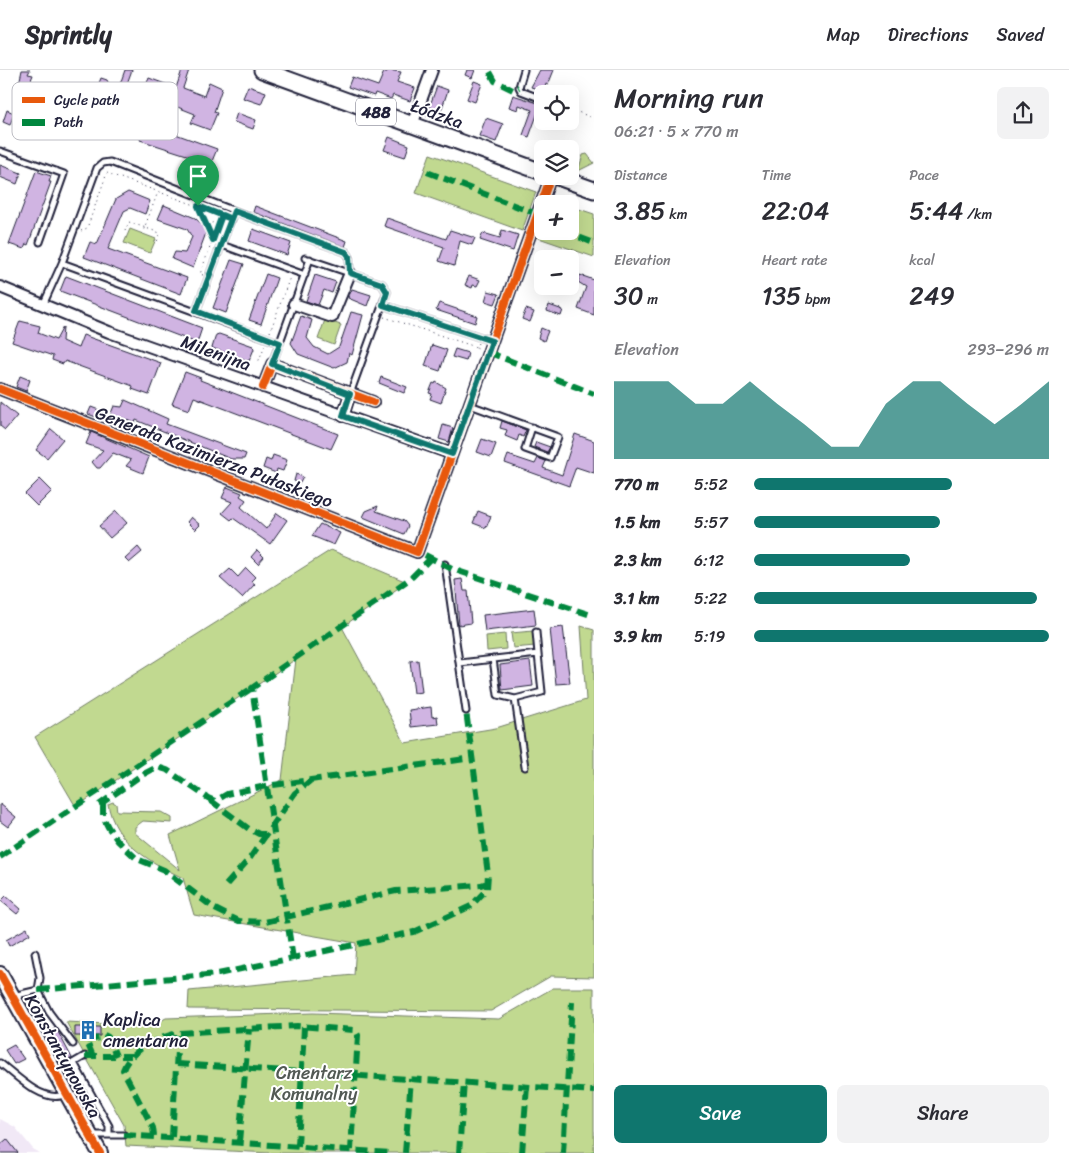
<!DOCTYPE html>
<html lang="en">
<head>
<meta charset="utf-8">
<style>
  :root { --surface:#fff; --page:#f2f2f3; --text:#2b2b33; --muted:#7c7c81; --line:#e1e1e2; --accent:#0f766e }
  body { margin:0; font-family:Sriracha,sans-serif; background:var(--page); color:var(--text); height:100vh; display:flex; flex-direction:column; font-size:19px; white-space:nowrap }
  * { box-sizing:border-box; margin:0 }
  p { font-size:16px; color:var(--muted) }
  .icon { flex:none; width:28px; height:28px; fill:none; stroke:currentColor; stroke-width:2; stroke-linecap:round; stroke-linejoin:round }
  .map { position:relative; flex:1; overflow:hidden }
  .sheet { display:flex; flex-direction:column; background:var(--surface); width:475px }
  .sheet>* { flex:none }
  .tools { position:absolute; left:534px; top:15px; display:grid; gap:10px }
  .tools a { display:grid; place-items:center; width:45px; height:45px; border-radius:8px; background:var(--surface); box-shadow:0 5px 20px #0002; font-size:25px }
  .pin { position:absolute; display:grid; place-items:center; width:42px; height:42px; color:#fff; margin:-51px -21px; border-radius:50% 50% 50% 0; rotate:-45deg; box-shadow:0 0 5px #0007 }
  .pin .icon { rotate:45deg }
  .round { display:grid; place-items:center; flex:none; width:52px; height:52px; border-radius:8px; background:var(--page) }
  .summary { display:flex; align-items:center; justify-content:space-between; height:85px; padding:0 20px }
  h1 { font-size:28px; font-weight:600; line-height:38px }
  .metrics { display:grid; grid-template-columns:repeat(3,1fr); gap:8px; height:85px; padding:5px 20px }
  .metrics div { display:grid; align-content:center }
  .metrics b { font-size:25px; font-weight:600 }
  .metrics small { font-size:14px; font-weight:400 }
  .metrics p { font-size:14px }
  .chart { height:140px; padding:10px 20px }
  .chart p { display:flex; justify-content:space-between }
  .chart svg { width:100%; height:90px; margin-top:5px; fill:var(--accent); opacity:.7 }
  .button { display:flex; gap:10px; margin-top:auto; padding:10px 20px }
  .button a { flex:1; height:58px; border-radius:8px; background:var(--accent); color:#fff; font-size:20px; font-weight:600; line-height:58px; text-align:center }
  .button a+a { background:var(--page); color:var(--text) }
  ul { padding:0 20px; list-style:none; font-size:16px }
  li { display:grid; grid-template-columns:80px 60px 1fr; align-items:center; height:38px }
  li i { height:12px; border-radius:6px; background:var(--accent) }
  header { display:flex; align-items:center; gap:30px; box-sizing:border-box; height:70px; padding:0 25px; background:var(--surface); border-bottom:1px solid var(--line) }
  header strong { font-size:24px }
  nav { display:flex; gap:28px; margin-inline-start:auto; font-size:18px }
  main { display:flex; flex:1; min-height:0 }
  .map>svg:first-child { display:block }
  .built { fill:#f1e8f6 }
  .green { fill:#c1d990; stroke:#727e66 }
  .building { fill:#d0b4e2; stroke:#22223b }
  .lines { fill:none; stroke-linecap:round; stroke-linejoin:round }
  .service-casing { stroke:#22223b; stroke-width:9 }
  .minor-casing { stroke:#22223b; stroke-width:14 }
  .secondary-casing { stroke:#22223b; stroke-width:18 }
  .primary-casing { stroke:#22223b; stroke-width:19 }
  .path { stroke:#22223b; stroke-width:1; stroke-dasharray:1 4; stroke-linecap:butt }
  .service { stroke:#fff; stroke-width:5 }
  .minor { stroke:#fff; stroke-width:10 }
  .secondary { stroke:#fff; stroke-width:14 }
  .primary { stroke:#fff; stroke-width:15 }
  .quiet { stroke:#00873e; stroke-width:6; stroke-dasharray:12 6; stroke-linecap:butt }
  .cycleway-casing { stroke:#fff; stroke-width:11 }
  .cycleway { stroke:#e8590c; stroke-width:8 }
  .route-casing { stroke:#fff; stroke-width:10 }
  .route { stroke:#0f766e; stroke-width:6 }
  .labels { text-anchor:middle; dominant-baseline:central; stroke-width:4; stroke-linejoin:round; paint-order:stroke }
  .shield { fill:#fff; stroke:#646476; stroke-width:1 }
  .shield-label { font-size:16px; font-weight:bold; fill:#22223b }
  .street-label { font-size:18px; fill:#22223b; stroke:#fff }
  .poi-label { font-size:18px; fill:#22223b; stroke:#fff; text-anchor:start }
  .park-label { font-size:18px; fill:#525954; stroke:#fff }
  .key { fill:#fff; stroke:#bdbdc4; stroke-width:1 }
  .key-label { font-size:14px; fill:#22223b }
</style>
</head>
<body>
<header>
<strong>Sprintly</strong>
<nav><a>Map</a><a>Directions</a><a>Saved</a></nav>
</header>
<main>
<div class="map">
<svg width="594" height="1083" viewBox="0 0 594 1083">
  <rect width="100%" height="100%" fill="#fff"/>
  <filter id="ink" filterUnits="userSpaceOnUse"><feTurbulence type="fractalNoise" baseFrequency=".02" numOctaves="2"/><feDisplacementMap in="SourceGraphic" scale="10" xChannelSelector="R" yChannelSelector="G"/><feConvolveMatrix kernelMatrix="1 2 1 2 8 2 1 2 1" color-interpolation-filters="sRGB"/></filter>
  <g filter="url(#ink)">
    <path class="built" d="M0 1049 15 1057 33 1079 40 1083H0Z"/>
    <path class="green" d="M430 84 536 122 522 161 416 123Z
      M587 84 594 93 578 101 583 85Z
      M570 136 594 144V187L536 167 542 150V161H570Z
      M130 159 156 169 150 183 124 173Z
      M325 250 341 255 334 275 318 269Z
      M331 480 407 512 342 557 405 673 496 658 586 630 581 556 594 560V907L551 906 491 941 188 939 189 921 354 905 356 873 194 845 183 808C151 792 115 774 108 734L113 732 116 734 117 741 161 742 172 748V753L143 751 135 757V763L180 800 170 765 282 710 296 589 76 737 35 667Z
      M533 561 535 576 513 578 511 563Z
      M505 564 506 579 487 581 486 566Z
      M553 918H594V1083H271L126 1076 124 1055 66 952 151 956 166 948 313 943 499 949Z"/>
    <path class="building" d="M22 0H30L28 4 33 5 23 29 26 30 23 39 16 36 15 33 22 16 19 14Z
      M125 0H132L125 19 119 17Z
      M182 0H189L183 18 204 26 209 12 222 18 214 42 217 43 210 60 191 53 195 44 170 34 171 31 144 20 149 8 176 18Z
      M388 0 401 2 397 12 415 18 410 31 393 25 391 29 375 23 374 26 348 17 352 7 378 16 384 2H387Z
      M467 0H475L472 8 465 5Z
      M540 0H554L548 15 546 14 543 21 531 17Z
      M101 8 107 10 114 25 106 28 104 25 96 21Z
      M474 11 482 14 475 32 467 29Z
      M248 16 266 22 261 34 243 28Z
      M437 16 448 20 438 50 426 46Z
      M513 25 541 34 529 67 523 65 532 40 519 35 518 40 509 37Z
      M7 40 14 43 10 55 3 52Z
      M237 43 256 50 253 59 234 52Z
      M486 48 503 54 496 72 479 66Z
      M145 53 217 79 210 96 195 91 196 88 140 70Z
      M389 67 409 75 405 87 384 80Z
      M0 95 21 103 17 114 0 107Z
      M36 101 51 106 49 112H51L28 175 26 174 24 179 9 174Z
      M128 122 150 131 145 144 130 138 124 141 108 179 187 208 181 224 84 187 90 172 97 174 116 129Z
      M164 135 195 148 204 156 206 163 193 198 172 189 175 182 185 183 192 167 187 159 158 149Z
      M255 136 347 171 345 177 253 142Z
      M387 148 446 169 450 160 475 168 472 175 460 171 454 196 439 191 444 177 384 156Z
      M253 159 291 173 287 185 249 171Z
      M502 160 518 165 513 181 480 170 483 163 500 168Z
      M231 190 244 194 226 243 213 238Z
      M266 204 277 208 261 254 249 250Z
      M315 205 336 212 332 223 324 220 318 235 306 231Z
      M580 205 594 210V245L578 239 586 217 578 212Z
      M66 206 202 258 197 273 60 221Z
      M469 206 480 210 477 216 473 215 472 218 465 215Z
      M352 219 371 225 367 236 348 228Z
      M488 221 499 224 495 234 485 231Z
      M439 233 477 246 475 253 436 240Z
      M549 235 563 240 561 246 547 241Z
      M526 239 534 242 530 252 522 249Z
      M351 242 363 245 352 285 349 283 347 292 334 298 298 284 291 273 301 246 312 250 307 268 314 277 328 284 339 277Z
      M20 251 40 256 38 263 56 270 63 257 62 271 78 278 83 265 161 293 149 325 132 319 133 316 65 291 63 294 52 290 53 286 12 272Z
      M541 258 548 261 544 271 538 268Z
      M219 264 253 276 254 279 249 291 212 278 216 265Z
      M432 275 447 280 440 301 425 296Z
      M455 279 468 283 466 291 452 287Z
      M185 302 201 308 200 310 338 364 331 379 194 327 189 340 172 334Z
      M20 306 30 310 26 321 16 317Z
      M381 307 407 317 404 323 379 313Z
      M436 312 446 318 441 333 430 329 432 324 429 323 433 313 435 314Z
      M125 330 168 349 166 354 246 384 244 389H231L136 350 135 353 122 348 120 352 109 348 114 336 122 337Z
      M0 332 17 346 5 360 0 356Z
      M91 337 99 340 96 347 88 344Z
      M502 351 526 360 523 367 519 365 517 371 505 366 507 360 500 358Z
      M443 355 453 358 449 372 439 369Z
      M51 359 63 369 47 388 36 380Z
      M91 362 149 387 143 403 126 396 131 390 113 383 100 398H97L92 392 103 380 86 374Z
      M575 364 594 371V403L576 397 569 416 505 393 508 385 535 394 538 388 546 391 543 398 562 405Z
      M482 369 496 374 491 387 477 382Z
      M536 372 550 377 547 382 534 377Z
      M273 385 287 390 283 401 277 399 276 403 263 398 266 389 271 391Z
      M296 404 303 407 300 413 294 411Z
      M40 409 52 421 37 436 25 424Z
      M227 417 242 423 240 426 246 430 241 437 266 459 277 443 287 450 270 474 233 448 231 450 222 443 232 432 222 428Z
      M378 436 376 441 404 451 408 456 404 464 363 447 366 441Z
      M116 441 127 453 110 468 99 456Z
      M478 441 491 446 486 458 473 453Z
      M191 447 200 455 195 460 187 452Z
      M320 454 340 463 334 475 312 466Z
      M138 477 142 482 129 493 125 489Z
      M257 480 264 487 258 494 251 487Z
      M246 498 255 507 251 511 255 514 242 528 220 508 230 499 238 507Z
      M462 509 464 521H468L471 553 459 555 455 510Z
      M534 539 536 555 485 561 483 545Z
      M563 557 570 613 556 614 550 559Z
      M418 590 422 622 414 623 410 591Z
      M530 591 533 616 502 620 500 595Z
      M431 637 432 647 437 646 438 654 411 657 409 640Z
      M0 734 16 747 8 757 0 751Z
      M6 826 21 839 17 844 1 831Z
      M27 858 30 864 9 876 6 870Z
      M75 957H100V966H75Z
      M56 958 72 988 67 991 62 983 59 985 48 963Z
      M14 975 24 989 14 994 5 980Z
      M7 1069 18 1083H0V1075Z"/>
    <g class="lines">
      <g class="service-casing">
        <path id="service" d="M524 0 519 17 521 21 542 29
          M0 81 64 104 40 172
          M222 175 305 205
          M305 188 382 214 387 222 350 324
          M62 193 280 273
          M44 233 62 193 97 98 103 93 110 92 250 147 346 182 349 186 350 203
          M383 235 492 271
          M196 241 234 141
          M272 294 310 189
          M470 335 558 367 550 388 525 379 532 357
          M445 494 466 641
          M493 589 498 625 515 629 525 697
          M460 593 538 584 536 562
          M515 629 542 622 538 584
          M38 920 49 942 73 974
          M13 926 38 920 40 908 35 883
          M0 993C16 1005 39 1030 60 1026
          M74 993 109 1056V1065
          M56 1003 85 986
          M92 1065H124"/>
      </g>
      <g class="minor-casing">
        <path id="minor" d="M412 55 432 0
          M0 217 109 262 452 384
          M294 234 332 247 350 203
          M263 317 272 294 373 332
          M0 319 417 482 551 106
          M343 346 350 324"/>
      </g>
      <g class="secondary-casing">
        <path id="secondary" d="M0 904 100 1083"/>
      </g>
      <g class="primary-casing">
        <path id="primary" d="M262 0 542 102
          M555 106 594 120"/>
      </g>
      <path class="path" d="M570 39 593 48
        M198 137 212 169
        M207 155 219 150
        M81 161 87 158 107 103 225 146
        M125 161 129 152 160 163 157 172
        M142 164 158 122
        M203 205 200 204 222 145
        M384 247 476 277
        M270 262 290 207
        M478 273 476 277 480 279
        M257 295 265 275"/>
      <use href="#service" class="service"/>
      <use href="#minor" class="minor"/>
      <use href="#secondary" class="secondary"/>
      <use href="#primary" class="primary"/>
      <path class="quiet" d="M490 2 495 11 513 20 519 17
        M427 102 537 144
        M563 161 594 173
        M488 282 594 324
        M425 485 452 499 594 546
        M210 730 249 759 259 764H271
        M103 733V747L108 757 118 771 137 789 164 800 215 839 239 851 265 852 396 821 481 815 487 813
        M99 735 140 706 157 697 167 700 208 728 215 731 227 724 266 716 473 688
        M0 787 252 618
        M226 815 250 788 295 723 310 711
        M293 889 252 618 411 508 431 488
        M38 920 218 904 414 862 471 836 487 819 488 804 466 641
        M104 965 108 967 116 986
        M85 986H131
        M93 986 86 970 108 967
        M177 994 594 1021
        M124 1065 391 1083
        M154 1066 153 1058 123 1000C129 981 159 967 178 963L297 956 355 960 358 965 351 1080
        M172 1067 178 963
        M239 1072 249 959
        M298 1076 304 957
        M405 1083 411 1009
        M459 1083 464 1012
        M522 1083 527 1016
        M563 1083 572 932
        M594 1083V1081"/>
      <g class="cycleway-casing">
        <path id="cycleway" d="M263 317 272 294 373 332
          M0 319 417 482 551 106
          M0 904 100 1083"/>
      </g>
      <use href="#cycleway" class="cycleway"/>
    </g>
  </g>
  <g class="lines" filter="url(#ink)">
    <g class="route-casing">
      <path id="route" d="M198 136 213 170 222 145 231 149 196 241 280 273 272 294 350 324 343 346 452 384 492 271 383 235 387 222 382 214 350 203 349 186 346 182 234 141 231 149 198 136"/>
    </g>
    <use href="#route" class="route"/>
  </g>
  <defs>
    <g id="building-bare" transform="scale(1.5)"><path d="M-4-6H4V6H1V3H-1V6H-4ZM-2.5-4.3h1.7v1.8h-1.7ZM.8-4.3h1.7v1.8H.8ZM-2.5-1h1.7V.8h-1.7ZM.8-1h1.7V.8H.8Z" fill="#1f6fb2" stroke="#fff" stroke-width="2.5" paint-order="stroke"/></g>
  </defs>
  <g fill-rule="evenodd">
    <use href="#building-bare" x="88" y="960"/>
  </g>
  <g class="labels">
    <rect class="shield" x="356" y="28.5" width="40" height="27" rx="4"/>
    <g class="shield-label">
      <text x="376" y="42">488</text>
    </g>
    <g class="street-label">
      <text transform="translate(437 44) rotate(20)">Łódzka</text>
      <text transform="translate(216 283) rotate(20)">Milenijna</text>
      <text transform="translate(214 387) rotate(21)">Generała Kazimierza Pułaskiego</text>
      <text transform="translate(63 986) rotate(61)">Konstantynowska</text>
    </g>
    <g class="poi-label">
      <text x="103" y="950">Kaplica<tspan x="103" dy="21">cmentarna</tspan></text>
    </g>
    <g class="park-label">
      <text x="314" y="1003">Cmentarz<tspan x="314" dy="21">Komunalny</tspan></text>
    </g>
  </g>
  <rect x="12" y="12" width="166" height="58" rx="8" class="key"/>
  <rect x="22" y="27" width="23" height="6" fill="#e8590c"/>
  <rect x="22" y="49" width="23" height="7" fill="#00873e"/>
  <g class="key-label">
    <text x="54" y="35">Cycle path</text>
    <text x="54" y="57">Path</text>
  </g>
</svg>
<div class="tools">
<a><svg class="icon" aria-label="locate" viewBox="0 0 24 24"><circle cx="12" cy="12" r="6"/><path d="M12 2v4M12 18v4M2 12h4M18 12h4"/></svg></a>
<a><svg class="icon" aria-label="layers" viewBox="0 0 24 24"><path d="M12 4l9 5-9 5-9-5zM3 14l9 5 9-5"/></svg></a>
<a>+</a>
<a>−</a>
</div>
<div class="pin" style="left:198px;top:136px;background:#1e9e55"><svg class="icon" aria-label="arrive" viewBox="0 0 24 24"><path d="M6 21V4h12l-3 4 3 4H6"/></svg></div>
</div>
<section class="sheet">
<div class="summary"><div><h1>Morning run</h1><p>06:21 · 5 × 770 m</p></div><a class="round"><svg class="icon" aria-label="share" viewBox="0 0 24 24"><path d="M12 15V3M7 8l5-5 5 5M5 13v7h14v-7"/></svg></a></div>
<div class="metrics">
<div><p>Distance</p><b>3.85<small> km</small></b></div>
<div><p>Time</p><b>22:04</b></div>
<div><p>Pace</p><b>5:44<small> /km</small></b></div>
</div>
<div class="metrics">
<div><p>Elevation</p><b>30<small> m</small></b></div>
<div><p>Heart rate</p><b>135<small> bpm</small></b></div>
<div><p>kcal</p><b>249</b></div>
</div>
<div class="chart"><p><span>Elevation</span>293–296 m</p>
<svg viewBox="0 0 160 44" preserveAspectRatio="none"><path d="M0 44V6L10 6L20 6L30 17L40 17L50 6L60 17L70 27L80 38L90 38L100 17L110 6L120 6L130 17L140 27L150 17L160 6V44z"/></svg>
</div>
<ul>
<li><b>770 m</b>5:52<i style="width:67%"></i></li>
<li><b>1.5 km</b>5:57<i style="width:63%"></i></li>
<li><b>2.3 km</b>6:12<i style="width:53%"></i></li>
<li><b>3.1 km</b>5:22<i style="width:96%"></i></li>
<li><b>3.9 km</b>5:19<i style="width:100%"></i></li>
</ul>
<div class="button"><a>Save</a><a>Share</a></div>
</section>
</main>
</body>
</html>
